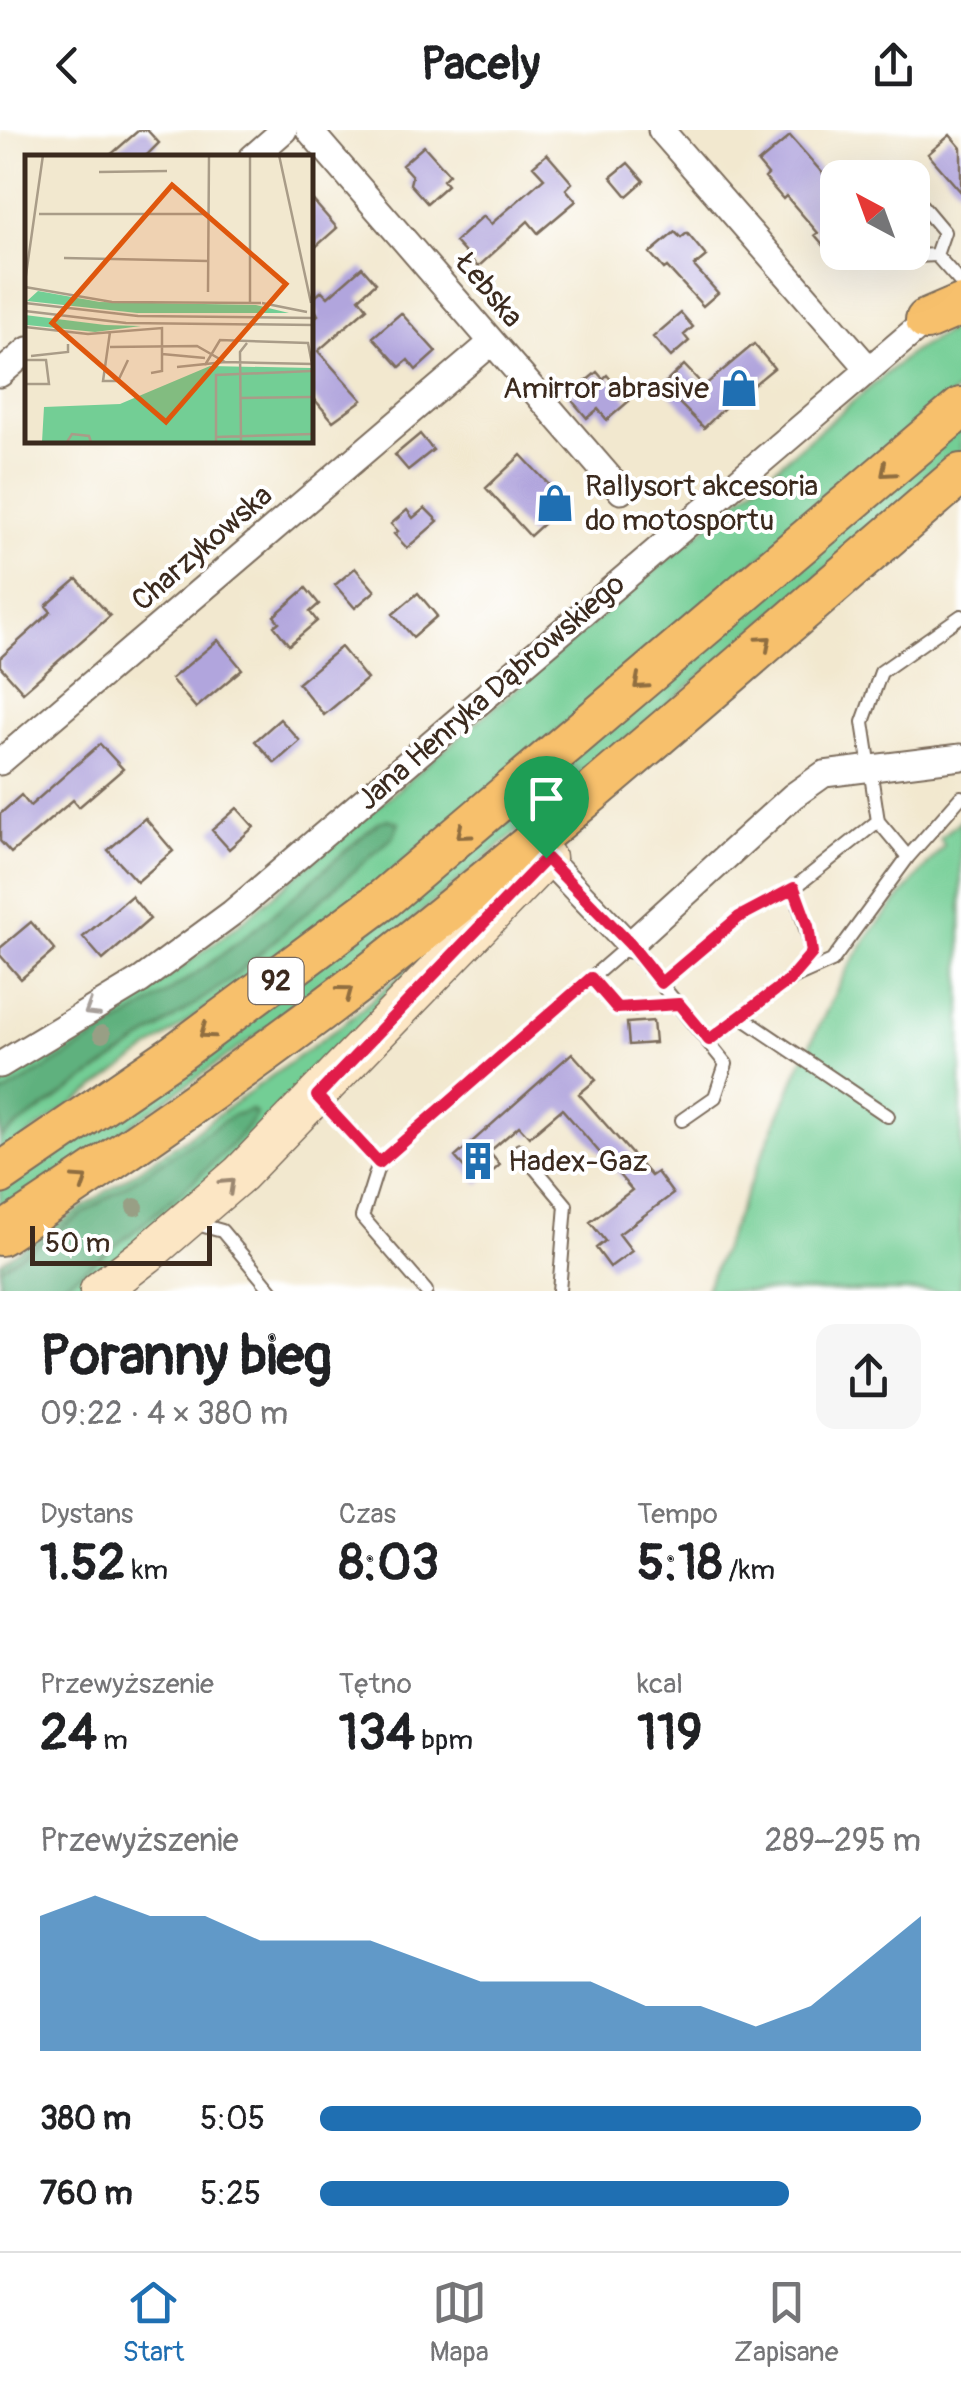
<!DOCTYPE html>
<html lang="pl">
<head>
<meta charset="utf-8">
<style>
  :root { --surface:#fff; --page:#f6f6f6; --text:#202124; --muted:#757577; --line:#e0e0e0; --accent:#1f6fb2 }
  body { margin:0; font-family:Pangolin,sans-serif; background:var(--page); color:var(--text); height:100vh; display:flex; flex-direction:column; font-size:38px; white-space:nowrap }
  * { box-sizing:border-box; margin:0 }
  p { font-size:32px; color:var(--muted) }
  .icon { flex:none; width:55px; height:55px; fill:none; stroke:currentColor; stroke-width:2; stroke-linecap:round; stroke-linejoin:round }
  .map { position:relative; height:1161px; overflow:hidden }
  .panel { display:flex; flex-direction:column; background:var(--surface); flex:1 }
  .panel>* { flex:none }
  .needle { width:65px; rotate:319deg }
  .controls { position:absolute; left:820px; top:30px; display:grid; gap:20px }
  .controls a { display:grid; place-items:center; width:110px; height:110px; border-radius:20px; background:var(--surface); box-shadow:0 10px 40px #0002; font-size:50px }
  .scale { position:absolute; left:30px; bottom:25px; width:182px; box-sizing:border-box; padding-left:10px; border:5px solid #3b2a1e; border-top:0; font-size:28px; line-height:35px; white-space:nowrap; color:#3b2a1e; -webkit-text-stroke:8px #fff; paint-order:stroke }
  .pin { position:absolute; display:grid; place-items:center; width:85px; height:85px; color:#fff; margin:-102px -42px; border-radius:50% 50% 50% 0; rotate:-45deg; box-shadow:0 0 10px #0007 }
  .pin .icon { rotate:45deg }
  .round { display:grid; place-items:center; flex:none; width:105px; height:105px; border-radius:20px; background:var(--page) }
  .summary { display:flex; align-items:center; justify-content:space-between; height:170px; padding:0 40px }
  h1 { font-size:55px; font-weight:700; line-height:75px }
  .figures { display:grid; grid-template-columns:repeat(3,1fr); gap:15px; height:170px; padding:10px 40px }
  .figures div { display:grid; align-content:center }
  .figures b { font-size:50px; font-weight:700 }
  .figures small { font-size:28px; font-weight:400 }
  .figures p { font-size:28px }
  .chart { height:280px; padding:20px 40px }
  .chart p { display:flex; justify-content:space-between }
  .chart svg { width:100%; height:180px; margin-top:10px; fill:var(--accent); opacity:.7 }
  ul { padding:0 40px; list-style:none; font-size:32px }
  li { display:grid; grid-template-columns:160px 120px 1fr; align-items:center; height:75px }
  li i { height:25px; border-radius:12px; background:var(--accent) }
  header { display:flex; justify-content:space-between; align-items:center; height:130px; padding:0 40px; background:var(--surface); font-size:45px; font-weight:700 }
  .tabs { display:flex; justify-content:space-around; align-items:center; height:140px; border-top:2px solid var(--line); background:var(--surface); font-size:28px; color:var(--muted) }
  .tabs a { display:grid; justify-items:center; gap:5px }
  .tabs .selected { color:var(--accent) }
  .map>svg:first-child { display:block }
  .green { fill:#73ce95; stroke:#577c5a; stroke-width:2.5 }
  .forest { fill:#5eb17e; stroke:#4c6e4e; stroke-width:2.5 }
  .building { fill:#b1a5dd }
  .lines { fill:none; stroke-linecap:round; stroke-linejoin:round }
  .lane-casing { stroke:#7b6c5c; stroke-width:16 }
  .street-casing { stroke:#7b6c5c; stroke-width:29 }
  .secondary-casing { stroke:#7b6c5c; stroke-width:41 }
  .primary-casing { stroke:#7b6c5c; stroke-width:44 }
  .lane { stroke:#fff; stroke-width:12 }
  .street { stroke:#fff; stroke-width:25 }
  .secondary { stroke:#fce6c4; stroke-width:38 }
  .primary { stroke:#f7c06c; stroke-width:40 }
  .tree { fill:#989f85 }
  .oneway { stroke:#906e41 }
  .oneway2 { stroke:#a79f9a }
  .oneway3 { stroke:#9c8871 }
  .route-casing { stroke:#fff; stroke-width:20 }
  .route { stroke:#e11d48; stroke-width:12 }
  .labels { text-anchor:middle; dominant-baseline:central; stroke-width:8; stroke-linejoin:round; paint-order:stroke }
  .shield { fill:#fff; stroke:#766a62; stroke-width:2.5 }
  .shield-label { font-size:28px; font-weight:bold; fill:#3b2a1e }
  .street-label { font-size:30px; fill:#3b2a1e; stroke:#fff }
  .poi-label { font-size:30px; fill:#3b2a1e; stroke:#fff; text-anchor:start }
  .inset-road { fill:none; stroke:#a99c88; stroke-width:2.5 }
  .view { fill:#df570d; fill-opacity:0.15; stroke:#df570d; stroke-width:5 }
  .inset-edge { fill:none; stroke:#3b2a1e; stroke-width:5 }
</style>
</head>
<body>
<header><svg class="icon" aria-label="back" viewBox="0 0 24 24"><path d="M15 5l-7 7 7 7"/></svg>Pacely<svg class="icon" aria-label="share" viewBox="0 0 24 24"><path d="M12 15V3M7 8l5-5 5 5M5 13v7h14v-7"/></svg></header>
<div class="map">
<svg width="961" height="1161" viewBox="0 0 961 1161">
  <rect width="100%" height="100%" fill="#fff"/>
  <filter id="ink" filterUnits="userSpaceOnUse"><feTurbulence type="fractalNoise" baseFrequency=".01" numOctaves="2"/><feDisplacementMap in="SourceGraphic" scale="20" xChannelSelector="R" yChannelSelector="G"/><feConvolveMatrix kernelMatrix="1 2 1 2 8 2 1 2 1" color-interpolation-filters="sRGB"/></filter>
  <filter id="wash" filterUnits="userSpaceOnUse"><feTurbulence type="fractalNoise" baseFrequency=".0048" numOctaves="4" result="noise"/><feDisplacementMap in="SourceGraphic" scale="40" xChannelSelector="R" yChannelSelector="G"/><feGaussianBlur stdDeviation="2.25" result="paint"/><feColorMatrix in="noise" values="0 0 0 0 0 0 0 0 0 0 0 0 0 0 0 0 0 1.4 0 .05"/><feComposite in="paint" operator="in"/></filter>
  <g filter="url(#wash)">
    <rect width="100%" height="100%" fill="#f2e8cf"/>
    <path class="green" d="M961 193V257L948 269 367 763 0 1026V950L144 865 237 796 908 225Z
      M961 297V326L377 820 0 1088V1061Z
      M961 690V1161H705L801 933 846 841 871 802 944 715 940 708Z
      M490 766 246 1026 83 1161H0V1133L185 1009 350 889Z"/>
    <path class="forest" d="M388 689 399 693 393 707 227 852 0 1008V966C85 914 173 865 251 802 295 767 336 728 379 692Z
      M252 980 256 984C243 1016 88 1143 53 1159 40 1161 15 1161 0 1161V1138L233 985Z"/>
    <g id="blocks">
      <path class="building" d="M139 0H147L159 13 144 28H107Z
        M950 5 961 18V62L928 24Z
        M790 6 838 61V132L815 105 818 103 786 66 783 69 765 48 768 45 758 33Z
        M424 16 449 44 443 50 447 55 427 73 410 54 412 46 402 35Z
        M547 24 572 53 566 59 576 71 538 103 528 91 478 137 455 112 483 86 491 94 544 48 533 36Z
        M628 33 644 51 627 66 611 47Z
        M310 67 337 98 310 122Z
        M675 102 681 108 687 103 706 126 694 136 718 163 703 176 667 137 664 139 650 123Z
        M362 137 376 153 359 168 367 178 318 221 362 270 333 291 310 264V191L318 185 310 171 322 161 328 167Z
        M401 183 436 222 416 240 408 230 400 237 373 207Z
        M681 183 693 197 684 205 689 211 671 227 653 207Z
        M754 214 774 238 751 257 748 254 704 298 662 256 684 235 704 256Z
        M597 242 603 249 607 245 629 271 607 290 598 279 587 288 568 266Z
        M420 304 433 320 408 340 395 325Z
        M521 325 566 373 530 406 486 358Z
        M425 378 438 391 407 418 394 404 398 401 391 394 407 380 413 388Z
        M355 438 375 461 355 478 335 455Z
        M77 449 110 486 23 562 0 536V528L51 482 46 476Z
        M306 458 319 474 310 482 317 491 289 515 274 496 279 492 274 486Z
        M418 463 437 486 413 507 393 484Z
        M218 510 242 539 196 578 171 549Z
        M341 517 367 549 324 585 298 553Z
        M280 589 300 611 275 633 255 611Z
        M100 614 123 639 79 677 73 670 11 723 0 711V684L21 665 30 676Z
        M237 678 254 697 229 719 212 700Z
        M145 688 173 721 137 752 108 720Z
        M131 766 150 789 103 830 83 807Z
        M31 792 55 820 21 849 0 825V818Z
        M653 891 655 913 629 915 627 893Z
        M572 923 596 950 579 964 651 1046 657 1042 673 1064 619 1104 632 1121 610 1137 596 1118 605 1111 590 1092 632 1060 562 979 529 1007 519 996 489 1022 500 1035 479 1054 455 1027Z"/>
    </g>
  </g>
  <g filter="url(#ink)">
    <use href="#blocks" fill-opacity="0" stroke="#7b6c5c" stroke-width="2.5"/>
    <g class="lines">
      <g class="lane-casing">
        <path id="lane" d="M880 48 891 39 898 48
          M909 122 916 126 936 125 944 102 912 64
          M936 125 961 153
          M908 727 878 691 863 592 881 542 961 486
          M591 848 617 879 679 874
          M787 851 832 831 908 727 961 667
          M661 853 739 787 794 758 878 691
          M740 886 888 986
          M709 910 787 851 813 823 794 758
          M319 968 379 1033 362 1087 426 1161
          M520 1020 566 1075 559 1161
          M379 1033 629 815 726 934 715 967 682 990
          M197 1094 222 1101 272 1161"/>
      </g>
      <g class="street-casing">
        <path id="street" d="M309 0 621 361
          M661 0 869 239
          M252 28 284 0
          M0 244 28 220
          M0 632 491 213
          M546 728 629 815 793 666 824 644 961 627
          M0 935 141 850 232 783 935 183"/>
      </g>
      <g class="secondary-casing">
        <path id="secondary" d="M99 1161 146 1125 240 1044 546 728"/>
      </g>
      <g class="primary-casing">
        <path id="primary" d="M926 190 961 175
          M0 1044 174 925 385 768 961 278
          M0 1105C122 1025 243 941 359 852 566 691 762 515 961 344"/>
      </g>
      <use href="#lane" class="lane"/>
      <use href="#street" class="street"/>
      <use href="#secondary" class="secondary"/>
      <use href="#primary" class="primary"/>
    </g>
    <g class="tree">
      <circle cx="102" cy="904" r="9"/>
      <circle cx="135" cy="1077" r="9"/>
    </g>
    <defs><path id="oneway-chevron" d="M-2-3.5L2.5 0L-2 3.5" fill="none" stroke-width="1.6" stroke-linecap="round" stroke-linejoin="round" transform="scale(2.5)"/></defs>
    <g class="oneway">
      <use href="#oneway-chevron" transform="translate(887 341) rotate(139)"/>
      <use href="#oneway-chevron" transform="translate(765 512) rotate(-41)"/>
      <use href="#oneway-chevron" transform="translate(640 553) rotate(139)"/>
      <use href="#oneway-chevron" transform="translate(463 703) rotate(140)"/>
      <use href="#oneway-chevron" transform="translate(346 862) rotate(-37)"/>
      <use href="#oneway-chevron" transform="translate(206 902) rotate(144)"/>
      <use href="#oneway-chevron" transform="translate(81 1051) rotate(-34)"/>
    </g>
    <use class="oneway2" href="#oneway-chevron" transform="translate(91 880) rotate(148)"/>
    <use class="oneway3" href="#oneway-chevron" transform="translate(228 1055) rotate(-43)"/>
  </g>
  <g class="lines" filter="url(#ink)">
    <g class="route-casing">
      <path id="route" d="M546 728 630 814 661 853 739 787 794 758 808 796 812 823 788 851 709 910 679 874 617 878 591 848 379 1033 317 966Z"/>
    </g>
    <use href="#route" class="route"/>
  </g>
  <defs>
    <g id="shop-bare" transform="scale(3)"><path d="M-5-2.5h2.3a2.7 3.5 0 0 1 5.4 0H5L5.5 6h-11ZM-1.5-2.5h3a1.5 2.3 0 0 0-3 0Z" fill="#1f6fb2" stroke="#fff" stroke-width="2.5" paint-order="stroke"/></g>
    <g id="building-bare" transform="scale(3)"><path d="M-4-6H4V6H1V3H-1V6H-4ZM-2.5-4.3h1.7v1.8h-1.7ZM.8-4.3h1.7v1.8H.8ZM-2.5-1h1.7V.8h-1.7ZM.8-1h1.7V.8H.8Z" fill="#1f6fb2" stroke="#fff" stroke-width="2.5" paint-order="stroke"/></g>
  </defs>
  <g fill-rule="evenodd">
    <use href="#shop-bare" x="739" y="258"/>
    <use href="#shop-bare" x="555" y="373"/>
    <use href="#building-bare" x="478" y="1031"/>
  </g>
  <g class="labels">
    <rect class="shield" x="248.5" y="828" width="55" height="46" rx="8"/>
    <g class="shield-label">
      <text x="276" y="851">92</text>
    </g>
    <g class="street-label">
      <text transform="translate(489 160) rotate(50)">Łebska</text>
      <text transform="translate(202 418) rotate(-41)">Charzykowska</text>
      <text transform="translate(491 562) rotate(-41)">Jana Henryka Dąbrowskiego</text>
    </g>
    <g class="poi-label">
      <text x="709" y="258" text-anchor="end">Amirror abrasive</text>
      <text x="585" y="356">Rallysort akcesoria<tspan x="585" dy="34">do motosportu</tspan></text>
      <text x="508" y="1031">Hadex-Gaz</text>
    </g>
  </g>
  <g transform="translate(25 25)">
    <rect width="288" height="288" fill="#f2e8cf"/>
    <path d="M13 136 75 147 231 150 264 158H112L2 146ZM0 160 80 170 116 171 70 177 2 170ZM185 211 287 213V287H17L19 252 95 249Z" fill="#73ce95"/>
    <path class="inset-road" d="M254 0 286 148M74 17 142 16M14 59H184M39 103 183 106M0 127 18 0M0 132 87 147 236 148M183 137 184 0M0 148 113 161 288 163M225 148V0M237 148 282 157M0 156 101 168 288 170M0 172 63 179 137 173V216L126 218M85 177 78 226H93L103 205M85 192 172 191 200 207 288 209M137 199 180 203M6 201 43 197V189M0 205H21L24 229H0M180 210 195 185 283 188 287 209M152 212 200 207M215 243 287 242M191 282 288 279M42 287 47 279 64 281 66 287M191 287V220L286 216M216 287 215 197 222 188"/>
    <path class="view" d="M147 30 261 129 141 267 27 168Z"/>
    <rect width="288" height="288" class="inset-edge"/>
  </g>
</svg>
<div class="controls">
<a><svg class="needle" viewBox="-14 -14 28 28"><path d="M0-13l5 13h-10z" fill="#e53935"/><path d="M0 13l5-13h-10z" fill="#757577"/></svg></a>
</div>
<div class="scale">50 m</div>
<div class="pin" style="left:546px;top:728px;background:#1e9e55"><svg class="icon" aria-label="arrive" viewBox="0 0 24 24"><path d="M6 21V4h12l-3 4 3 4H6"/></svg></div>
</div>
<section class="panel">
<div class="summary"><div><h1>Poranny bieg</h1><p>09:22 · 4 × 380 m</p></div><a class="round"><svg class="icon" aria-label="share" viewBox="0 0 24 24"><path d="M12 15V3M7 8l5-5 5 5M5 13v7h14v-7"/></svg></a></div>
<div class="figures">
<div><p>Dystans</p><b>1.52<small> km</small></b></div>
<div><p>Czas</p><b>8:03</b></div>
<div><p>Tempo</p><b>5:18<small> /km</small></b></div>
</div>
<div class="figures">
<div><p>Przewyższenie</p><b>24<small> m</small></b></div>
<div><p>Tętno</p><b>134<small> bpm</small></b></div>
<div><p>kcal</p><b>119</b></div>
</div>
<div class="chart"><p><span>Przewyższenie</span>289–295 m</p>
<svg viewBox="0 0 160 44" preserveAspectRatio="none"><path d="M0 44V11L10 6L20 11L30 11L40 17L50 17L60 17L70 22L80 27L90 27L100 27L110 33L120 33L130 38L140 33L150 22L160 11V44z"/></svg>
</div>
<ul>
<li><b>380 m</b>5:05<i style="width:100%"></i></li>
<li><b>760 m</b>5:25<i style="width:78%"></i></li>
</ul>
</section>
<nav class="tabs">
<a class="selected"><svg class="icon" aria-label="home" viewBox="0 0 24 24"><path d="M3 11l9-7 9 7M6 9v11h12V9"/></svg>Start</a>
<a><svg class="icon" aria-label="map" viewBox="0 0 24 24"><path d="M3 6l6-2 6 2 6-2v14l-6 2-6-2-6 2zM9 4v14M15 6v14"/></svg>Mapa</a>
<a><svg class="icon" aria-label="saved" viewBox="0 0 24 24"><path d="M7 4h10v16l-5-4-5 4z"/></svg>Zapisane</a>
</nav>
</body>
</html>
